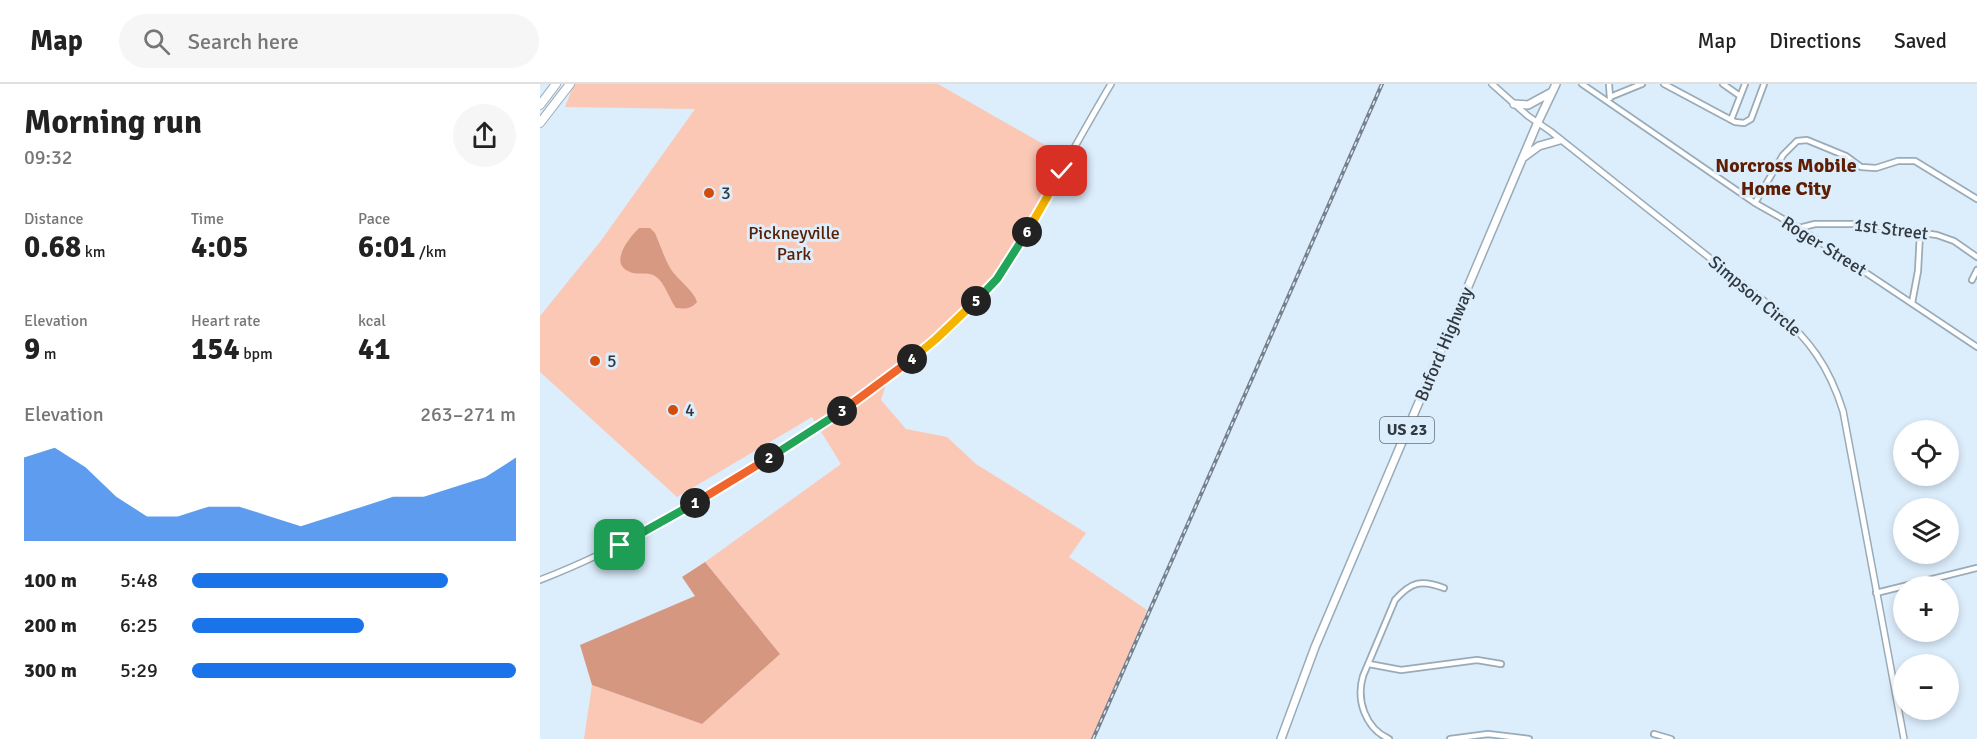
<!DOCTYPE html>
<html lang="en">
<head>
<meta charset="utf-8">
<style>
  :root { --surface:#fff; --page:#f6f6f6; --text:#222; --muted:#767676; --line:#e0e0e0; --accent:#1a73e8 }
  body { margin:0; font-family:Signika,sans-serif; background:var(--page); color:var(--text); height:100vh; display:flex; flex-direction:column; font-size:22px; white-space:nowrap }
  * { box-sizing:border-box; margin:0 }
  p { font-size:20px; color:var(--muted) }
  .icon { flex:none; width:33px; height:33px; fill:none; stroke:currentColor; stroke-width:2; stroke-linecap:round; stroke-linejoin:round }
  .map { position:relative; flex:1; overflow:hidden }
  .side { display:flex; flex-direction:column; background:var(--surface); width:540px }
  .side>* { flex:none }
  .tools { position:absolute; left:1353px; top:336px; display:grid; gap:12px }
  .tools a { display:grid; place-items:center; width:66px; height:66px; border-radius:50%; background:var(--surface); box-shadow:0 3px 9px #0003; font-size:30px }
  .pin { position:absolute; display:grid; place-items:center; width:51px; height:51px; color:#fff; margin:-26px; border-radius:12px; box-shadow:0 3px 9px #0006 }
  .km { position:absolute; width:30px; height:30px; margin:-15px; border-radius:50%; background:#222; color:#fff; font-size:16px; line-height:30px; text-align:center }
  .round { display:grid; place-items:center; flex:none; width:63px; height:63px; border-radius:32px; background:var(--page) }
  .head { display:flex; align-items:center; justify-content:space-between; height:102px; padding:0 24px }
  h1 { font-size:33px; font-weight:700; line-height:45px }
  .metrics { display:grid; grid-template-columns:repeat(3,1fr); gap:9px; height:102px; padding:6px 24px }
  .metrics div { display:grid; align-content:center }
  .metrics b { font-size:30px; font-weight:700 }
  .metrics small { font-size:16px; font-weight:400 }
  .metrics p { font-size:16px }
  .chart { height:168px; padding:12px 24px }
  .chart p { display:flex; justify-content:space-between }
  .chart svg { width:100%; height:108px; margin-top:6px; fill:var(--accent); opacity:.7 }
  ul { padding:0 24px; list-style:none; font-size:20px }
  li { display:grid; grid-template-columns:96px 72px 1fr; align-items:center; height:45px }
  li i { height:15px; border-radius:8px; background:var(--accent) }
  header { display:flex; align-items:center; gap:36px; box-sizing:border-box; height:84px; padding:0 30px; background:var(--surface); border-bottom:2px solid var(--line) }
  header strong { font-size:28px }
  nav { display:flex; gap:33px; margin-inline-start:auto; font-size:21px }
  .search { width:420px; height:54px; background:var(--page); display:flex; align-items:center; gap:15px; box-sizing:border-box; padding:0 21px; border-radius:33px; color:var(--muted); font-size:22px }
  main { display:flex; flex:1; min-height:0 }
  .map>svg:first-child { display:block }
  .green { fill:#fbc8b5 }
  .forest { fill:#d69780 }
  .water { fill:#d89982 }
  .lines { fill:none; stroke-linecap:round; stroke-linejoin:round }
  .minor-casing { stroke:#9aabb8; stroke-width:8 }
  .tertiary-casing { stroke:#9aabb8; stroke-width:8 }
  .primary-casing { stroke:#9aabb8; stroke-width:10 }
  .trunk-casing { stroke:#9aabb8; stroke-width:10 }
  .minor { stroke:#fff; stroke-width:4.5 }
  .tertiary { stroke:#fff; stroke-width:5 }
  .primary { stroke:#fff; stroke-width:7 }
  .trunk { stroke:#fff; stroke-width:8 }
  .rail-casing { stroke:#76818b; stroke-width:4 }
  .rail { stroke:#dcedfc; stroke-width:1.5; stroke-dasharray:4.5; stroke-linecap:butt }
  .split-1-casing { stroke:#fff; stroke-width:12 }
  .split-2-casing { stroke:#fff; stroke-width:12 }
  .split-3-casing { stroke:#fff; stroke-width:12 }
  .split-4-casing { stroke:#fff; stroke-width:12 }
  .split-5-casing { stroke:#fff; stroke-width:12 }
  .split-6-casing { stroke:#fff; stroke-width:12 }
  .split-7-casing { stroke:#fff; stroke-width:12 }
  .split-1 { stroke:#22a559; stroke-width:8 }
  .split-2 { stroke:#f0652b; stroke-width:8 }
  .split-3 { stroke:#22a559; stroke-width:8 }
  .split-4 { stroke:#f0652b; stroke-width:8 }
  .split-5 { stroke:#f5b400; stroke-width:8 }
  .split-6 { stroke:#22a559; stroke-width:8 }
  .split-7 { stroke:#f5b400; stroke-width:8 }
  .poi-dot { fill:#d24d0c; stroke:#dcedfc; stroke-width:2 }
  .labels { text-anchor:middle; dominant-baseline:central; stroke-width:6; stroke-linejoin:round; paint-order:stroke }
  .shield { fill:#dcedfc; stroke:#656f78; stroke-width:1.5 }
  .shield-label { font-size:16px; font-weight:bold; fill:#32393f }
  .poi-label { font-size:18px; fill:#32393f; stroke:#dcedfc; text-anchor:start }
  .street-label { font-size:18px; fill:#32393f; stroke:#dcedfc }
  .park-label { font-size:18px; fill:#592008; stroke:#dcedfc }
  .neighbourhood-label { font-size:20px; font-weight:bold; fill:#5e1e03; stroke:#dcedfc }
</style>
</head>
<body>
<header>
<strong>Map</strong>
<div class="search"><svg class="icon" aria-label="search" viewBox="0 0 24 24"><circle cx="10" cy="10" r="6"/><path d="M15 15l6 6"/></svg>Search here</div>
<nav><a>Map</a><a>Directions</a><a>Saved</a></nav>
</header>
<main>
<section class="side">
<div class="head"><div><h1>Morning run</h1><p>09:32</p></div><a class="round"><svg class="icon" aria-label="share" viewBox="0 0 24 24"><path d="M12 15V3M7 8l5-5 5 5M5 13v7h14v-7"/></svg></a></div>
<div class="metrics">
<div><p>Distance</p><b>0.68<small> km</small></b></div>
<div><p>Time</p><b>4:05</b></div>
<div><p>Pace</p><b>6:01<small> /km</small></b></div>
</div>
<div class="metrics">
<div><p>Elevation</p><b>9<small> m</small></b></div>
<div><p>Heart rate</p><b>154<small> bpm</small></b></div>
<div><p>kcal</p><b>41</b></div>
</div>
<div class="chart"><p><span>Elevation</span>263–271 m</p>
<svg viewBox="0 0 160 44" preserveAspectRatio="none"><path d="M0 44V10L10 6L20 14L30 26L40 34L50 34L60 30L70 30L80 34L90 38L100 34L110 30L120 26L130 26L140 22L150 18L160 10V44z"/></svg>
</div>
<ul>
<li><b>100 m</b>5:48<i style="width:79%"></i></li>
<li><b>200 m</b>6:25<i style="width:53%"></i></li>
<li><b>300 m</b>5:29<i style="width:100%"></i></li>
</ul>
</section>
<div class="map">
<svg width="1437" height="655" viewBox="0 0 1437 655">
  <rect width="100%" height="100%" fill="#dcedfc"/>
  <path class="green" d="M34 0H398L526 73 487 144 461 184 412 236 385 260 351 285 341 316 366 345 407 353 436 380 546 449 529 473 607 526 575 608 552 655H44L52 601 162 640 239 569 165 478 301 380 272 333 137 413 0 288V232L60 158 155 25 25 23Z"/>
  <path class="forest" d="M165 478 240 570 162 640 52 601 40 561 155 512 142 493Z"/>
  <path class="water" d="M99 144H110L115 149C120 161 124 173 130 184 137 195 154 207 157 218 151 225 145 225 136 224 129 215 125 198 115 192 107 187 96 192 88 187 69 178 90 153 99 144Z"/>
  <g class="lines">
    <g class="minor-casing">
      <path id="minor" d="M1042 0 1215 119 1259 144 1437 263
        M1069 0 1070 14
        M1124 0 1195 38 1204 39 1211 35 1224 0
        M1183 0 1200 12
        M1070 13 1102 0
        M1191 36 1205 0
        M1215 119 1243 71 1257 57 1267 56 1306 72 1321 83 1336 84 1358 77H1375L1437 115
        M1259 144 1275 140H1318L1397 151 1414 157 1437 173
        M1432 196 1437 186
        M1372 219 1378 187 1380 149
        M1336 509 1437 484
        M829 580 861 586 937 576 961 580
        M1114 650 1131 655
        M849 655C825 644 816 616 823 592L855 516C871 498 881 495 904 504
        M910 655 948 650 989 655"/>
    </g>
    <g class="tertiary-casing">
      <path id="tertiary" d="M952 0 988 32 1010 47 1234 225C1269 255 1289 282 1303 327L1364 655
        M0 496C88 462 168 413 247 362 322 314 397 264 456 196 474 176 486 150 499 127 523 84 546 42 571 0"/>
    </g>
    <g class="primary-casing">
      <path id="primary" d="M974 20 988 21 1012 8
        M984 73 999 62 1020 56
        M741 655 775 563 997 40 1016 0"/>
    </g>
    <g class="trunk-casing">
      <path id="trunk" d="M0 21 16 0
        M0 39 30 0"/>
    </g>
    <use href="#minor" class="minor"/>
    <use href="#tertiary" class="tertiary"/>
    <use href="#primary" class="primary"/>
    <use href="#trunk" class="trunk"/>
    <g class="rail-casing">
      <path id="rail" d="M553 655 842 0"/>
    </g>
    <use href="#rail" class="rail"/>
  </g>
  <g class="lines">
    <g class="split-1-casing">
      <path id="split-1" d="M80 461 155 419"/>
    </g>
    <g class="split-2-casing">
      <path id="split-2" d="M155 419 229 374"/>
    </g>
    <g class="split-3-casing">
      <path id="split-3" d="M229 374 302 327"/>
    </g>
    <g class="split-4-casing">
      <path id="split-4" d="M302 327 372 275"/>
    </g>
    <g class="split-5-casing">
      <path id="split-5" d="M372 275 396 255 436 217"/>
    </g>
    <g class="split-6-casing">
      <path id="split-6" d="M436 217 457 195 487 148"/>
    </g>
    <g class="split-7-casing">
      <path id="split-7" d="M487 148 522 87"/>
    </g>
    <use href="#split-1" class="split-1"/>
    <use href="#split-2" class="split-2"/>
    <use href="#split-3" class="split-3"/>
    <use href="#split-4" class="split-4"/>
    <use href="#split-5" class="split-5"/>
    <use href="#split-6" class="split-6"/>
    <use href="#split-7" class="split-7"/>
  </g>
  <g class="poi-dot">
    <circle cx="169" cy="109" r="6"/>
    <circle cx="55" cy="277" r="6"/>
    <circle cx="133" cy="326" r="6"/>
  </g>
  <g class="labels">
    <rect class="shield" x="840" y="333" width="54" height="26" rx="4.5"/>
    <g class="shield-label">
      <text x="867" y="346">US 23</text>
    </g>
    <g class="poi-label">
      <text x="181" y="109">3</text>
      <text x="67" y="277">5</text>
      <text x="145" y="326">4</text>
    </g>
    <g class="street-label">
      <text transform="translate(1351 145) rotate(7)">1st Street</text>
      <text transform="translate(1284 162) rotate(32)">Roger Street</text>
      <text transform="translate(1215 212) rotate(40)">Simpson Circle</text>
      <text transform="translate(904 260) rotate(-67)">Buford Highway</text>
    </g>
    <g class="park-label">
      <text x="254" y="149">Pickneyville<tspan x="254" dy="21">Park</tspan></text>
    </g>
    <g class="neighbourhood-label">
      <text x="1246" y="81">Norcross Mobile<tspan x="1246" dy="23">Home City</tspan></text>
    </g>
  </g>
</svg>
<div class="tools">
<a><svg class="icon" aria-label="locate" viewBox="0 0 24 24"><circle cx="12" cy="12" r="6"/><path d="M12 2v4M12 18v4M2 12h4M18 12h4"/></svg></a>
<a><svg class="icon" aria-label="layers" viewBox="0 0 24 24"><path d="M12 4l9 5-9 5-9-5zM3 14l9 5 9-5"/></svg></a>
<a>+</a>
<a>−</a>
</div>
<div class="pin" style="left:80px;top:461px;background:#1e9e55"><svg class="icon" aria-label="arrive" viewBox="0 0 24 24"><path d="M6 21V4h12l-3 4 3 4H6"/></svg></div>
<div class="pin" style="left:522px;top:87px;background:#d93025"><svg class="icon" aria-label="check" viewBox="0 0 24 24"><path d="M5 12l5 5 9-10"/></svg></div>
<b class="km" style="left:155px;top:419px">1</b>
<b class="km" style="left:229px;top:374px">2</b>
<b class="km" style="left:302px;top:327px">3</b>
<b class="km" style="left:372px;top:275px">4</b>
<b class="km" style="left:436px;top:217px">5</b>
<b class="km" style="left:487px;top:148px">6</b>
</div>
</main>
</body>
</html>
